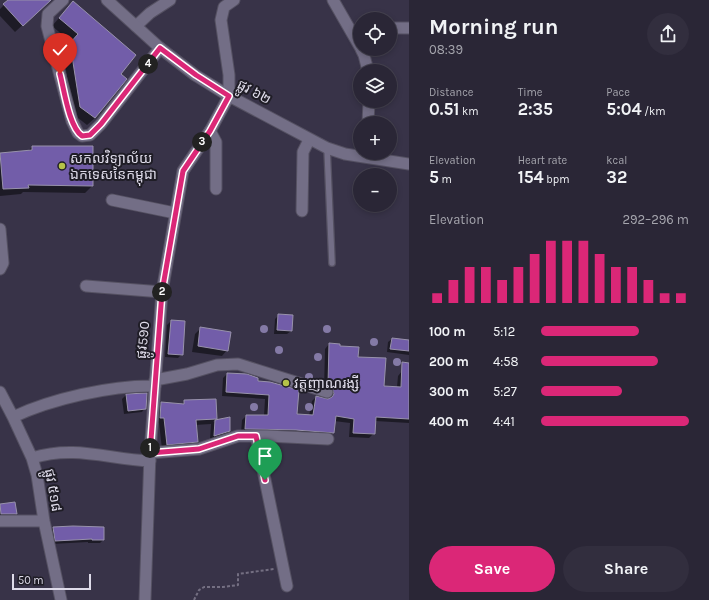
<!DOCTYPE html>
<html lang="en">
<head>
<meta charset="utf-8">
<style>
  :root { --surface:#2a2636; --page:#322e3e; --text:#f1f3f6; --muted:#a5a5ad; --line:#464351; --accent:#db2777 }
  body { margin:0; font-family:Karla,"Noto Sans Khmer",sans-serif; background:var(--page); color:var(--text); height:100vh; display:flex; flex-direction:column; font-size:15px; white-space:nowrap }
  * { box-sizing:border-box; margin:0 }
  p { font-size:13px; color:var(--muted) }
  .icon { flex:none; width:22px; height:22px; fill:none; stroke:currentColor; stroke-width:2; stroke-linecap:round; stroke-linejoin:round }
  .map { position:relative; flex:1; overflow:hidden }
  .panel { display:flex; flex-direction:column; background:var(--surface); width:300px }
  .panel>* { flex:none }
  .buttons { position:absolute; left:353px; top:12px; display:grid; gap:8px }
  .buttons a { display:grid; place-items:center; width:44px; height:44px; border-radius:50%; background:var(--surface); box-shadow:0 2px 6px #0003,0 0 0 1px var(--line); font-size:20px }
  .scale { position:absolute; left:12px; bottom:10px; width:79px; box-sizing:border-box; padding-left:4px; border:2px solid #dedbe9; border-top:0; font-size:11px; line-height:14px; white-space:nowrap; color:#dedbe9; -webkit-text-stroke:3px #1f1d26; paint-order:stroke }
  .pin { position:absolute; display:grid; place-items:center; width:34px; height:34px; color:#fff; margin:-41px -17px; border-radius:50% 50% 50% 0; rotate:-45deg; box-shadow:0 0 4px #0007 }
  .pin .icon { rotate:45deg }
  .km { position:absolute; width:20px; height:20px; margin:-10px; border-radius:50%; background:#222; color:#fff; font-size:11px; line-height:20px; text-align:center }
  .round { display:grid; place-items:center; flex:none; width:42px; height:42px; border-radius:21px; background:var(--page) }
  .head { display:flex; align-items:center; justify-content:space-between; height:68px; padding:0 20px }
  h1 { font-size:22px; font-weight:700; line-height:30px }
  .figures { display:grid; grid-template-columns:repeat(3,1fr); gap:6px; height:68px; padding:4px 20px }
  .figures div { display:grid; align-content:center }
  .figures b { font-size:17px; font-weight:700 }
  .figures small { font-size:11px; font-weight:400 }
  .figures p { font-size:11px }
  .chart { height:112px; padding:8px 20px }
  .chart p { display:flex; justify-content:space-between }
  .chart svg { width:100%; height:72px; margin-top:4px; stroke:var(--accent); stroke-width:6 }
  .cta { display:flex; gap:8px; margin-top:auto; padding:8px 20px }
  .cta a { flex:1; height:46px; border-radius:24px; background:var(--accent); color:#fff; font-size:16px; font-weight:700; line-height:46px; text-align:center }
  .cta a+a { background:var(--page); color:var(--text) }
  ul { padding:0 20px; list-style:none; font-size:13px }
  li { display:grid; grid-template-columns:64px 48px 1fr; align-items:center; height:30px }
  li i { height:10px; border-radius:5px; background:var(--accent) }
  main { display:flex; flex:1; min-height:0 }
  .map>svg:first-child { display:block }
  .shadow { fill:#0007 }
  .building { fill:#725da9; stroke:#9892ab }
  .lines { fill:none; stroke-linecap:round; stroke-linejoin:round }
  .service-casing { stroke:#555162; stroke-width:8 }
  .minor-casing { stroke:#555162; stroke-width:13 }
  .tertiary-casing { stroke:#555162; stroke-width:13 }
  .path { stroke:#746f82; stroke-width:2; stroke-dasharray:3 2; stroke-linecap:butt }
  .service { stroke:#736e86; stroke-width:5.5 }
  .minor { stroke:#736e86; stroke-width:11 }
  .tertiary { stroke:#736e86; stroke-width:11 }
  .tree { fill:#847aa6 }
  .route-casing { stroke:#fff; stroke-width:8 }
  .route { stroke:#db2777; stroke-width:5 }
  .poi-dot { fill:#b5c249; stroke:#1f1d26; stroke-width:1.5 }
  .labels { text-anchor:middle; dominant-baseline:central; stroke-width:4; stroke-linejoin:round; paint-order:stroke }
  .street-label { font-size:14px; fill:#dedbe9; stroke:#1f1d26 }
  .poi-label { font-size:14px; fill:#dedbe9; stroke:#1f1d26; text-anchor:start }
</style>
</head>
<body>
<main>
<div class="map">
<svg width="409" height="600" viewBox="0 0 409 600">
  <rect width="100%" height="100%" fill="#383348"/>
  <path class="shadow" d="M9 0H50L15 32 0 16V9Z
    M73 2 119 75 95 118 87 125 73 114 63 51 71 42 52 26Z
    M32 147 92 186 85 193 23 192 21 194 0 196V154L27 152Z
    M279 315 291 331 287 334H274L275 319Z
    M171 321 182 354 178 358 165 357 167 325Z
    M201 328 227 350 222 356 192 352 195 334Z
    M392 339 409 341V355L387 352 388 342Z
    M329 344 339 347 357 358 383 387H397L398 376 402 371H409V423L375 421 374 433 369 438 349 437 350 423 334 421 333 432 329 437 241 433 242 420 246 416H264L265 399 222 396 223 378 227 374 257 382 296 415 309 416 312 401 316 397 328 400 330 399 328 392 324 389 325 349Z
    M146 394 145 408 142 412 124 414 122 399 126 395Z
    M185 401 216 419 213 422 229 419V431L225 435 210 439 211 424 195 425 197 442 191 447 162 449 159 423H155L156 409 161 403 181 405Z
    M1 505 16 514 12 517H0Z
    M53 528 103 540 100 543H88V542L52 544 50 532Z"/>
  <path class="building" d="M8 0H51L23 26 3 4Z
    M73 1 136 55 121 74 127 79 95 118 80 107 70 43 78 34 59 18Z
    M32 146H93V186L28 185 29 188 3 189 0 153 32 150Z
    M278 314 293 315 292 331 277 330Z
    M171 320 185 321 183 355 168 354Z
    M200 327 231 332 228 351 198 346Z
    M392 338 409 340V351L390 349Z
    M329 343 340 344V346L359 347 358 357 386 358 384 386 401 387 402 362 409 363V419L376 417 375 434 353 433 354 419 336 416 334 433 296 430 245 429 246 415H268L269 395 226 392 227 373 247 374 258 378V381L270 382 299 390 297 414 313 415 316 396 328 399 332 397 334 394 332 388 328 385Z
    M147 393 146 409 128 411 126 394Z
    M216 399 217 419 196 420 198 442 167 445 164 418H160L161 402 184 404V400Z
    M230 417V431L214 436 215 420Z
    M15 502 17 514H1L0 504Z
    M73 526 104 527V540H92V539L55 541 53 527Z"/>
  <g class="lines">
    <g class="service-casing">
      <path id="service" d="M327 148 332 263"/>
    </g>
    <g class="minor-casing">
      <path id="minor" d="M63 0 48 14 47 26 72 121 78 133 82 136 90 135 101 124 160 48
        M333 0 360 47
        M136 26 150 13 170 0
        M390 28H409
        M361 49 364 55 368 71
        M229 96V75L221 20 224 7 234 0
        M368 123 369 101
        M210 131 216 142V189
        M112 200 175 213
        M302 211 303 152 309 140
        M0 229 3 263 0 269
        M86 286 162 292
        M155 380 187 374 217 365 238 364 327 392
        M0 392 13 417 32 458 37 475 44 521 61 600
        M13 417C51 399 112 385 155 386
        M256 436 287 586
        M150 453 199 449 238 436H267L328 439
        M32 458C75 445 107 459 150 461
        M0 521H44"/>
    </g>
    <g class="tertiary-casing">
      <path id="tertiary" d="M107 0 160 48 195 75 229 96 327 148 345 154 409 164
        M145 600 150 453 162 292 183 171 210 131 229 96"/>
    </g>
    <path class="path" d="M194 600 199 590 204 587H223L238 585V574L274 569"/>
    <use href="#service" class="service"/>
    <use href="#minor" class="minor"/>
    <use href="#tertiary" class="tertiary"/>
  </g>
  <g class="tree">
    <circle cx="264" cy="329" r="4"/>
    <circle cx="327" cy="329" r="4"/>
    <circle cx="374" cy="342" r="4"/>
    <circle cx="279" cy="350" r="4"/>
    <circle cx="318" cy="357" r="4"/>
    <circle cx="397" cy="362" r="4"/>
    <circle cx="309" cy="377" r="4"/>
    <circle cx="254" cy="407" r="4"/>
    <circle cx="309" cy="407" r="4"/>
  </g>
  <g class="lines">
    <g class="route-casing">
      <path id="route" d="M60 74C64 89 69 127 82 136L90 135 101 124 160 48 196 75 229 96 210 131 183 171 162 292 150 453 199 449 238 436H256L265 480"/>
    </g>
    <use href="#route" class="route"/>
  </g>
  <g class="poi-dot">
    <circle cx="62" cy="166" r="4"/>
    <circle cx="286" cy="383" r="4"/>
  </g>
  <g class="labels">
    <g class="street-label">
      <text transform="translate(254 92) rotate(29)">ផ្លូវ ៦២</text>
      <text transform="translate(143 340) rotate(-85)">ផ្លូវ590</text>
      <text transform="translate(53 490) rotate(80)">ផ្លូវ ៥១៨</text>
    </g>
    <g class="poi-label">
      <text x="70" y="158">សកលវិទ្យាល័យ<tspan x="70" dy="16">ឯកទេសនៃកម្ពុជា</tspan></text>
      <text x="294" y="383">វត្តញាណរង្សី</text>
    </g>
  </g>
</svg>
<div class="buttons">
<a><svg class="icon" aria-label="locate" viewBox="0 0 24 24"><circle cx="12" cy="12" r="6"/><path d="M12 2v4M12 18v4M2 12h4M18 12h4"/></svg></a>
<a><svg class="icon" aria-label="layers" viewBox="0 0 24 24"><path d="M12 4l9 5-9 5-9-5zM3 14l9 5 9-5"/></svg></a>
<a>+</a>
<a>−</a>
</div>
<div class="scale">50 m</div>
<div class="pin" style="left:265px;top:480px;background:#1e9e55"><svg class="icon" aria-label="arrive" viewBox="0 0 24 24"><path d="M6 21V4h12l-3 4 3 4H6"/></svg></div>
<div class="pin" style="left:60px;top:74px;background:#d93025"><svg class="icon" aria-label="check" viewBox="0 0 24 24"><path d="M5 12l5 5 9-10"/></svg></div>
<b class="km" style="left:150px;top:448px">1</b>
<b class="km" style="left:162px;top:292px">2</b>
<b class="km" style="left:202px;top:142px">3</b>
<b class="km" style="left:148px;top:64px">4</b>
</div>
<section class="panel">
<div class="head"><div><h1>Morning run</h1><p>08:39</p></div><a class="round"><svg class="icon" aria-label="share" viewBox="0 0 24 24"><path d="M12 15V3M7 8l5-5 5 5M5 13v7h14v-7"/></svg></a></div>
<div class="figures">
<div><p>Distance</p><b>0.51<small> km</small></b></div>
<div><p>Time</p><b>2:35</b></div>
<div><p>Pace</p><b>5:04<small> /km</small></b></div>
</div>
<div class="figures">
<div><p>Elevation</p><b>5<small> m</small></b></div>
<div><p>Heart rate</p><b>154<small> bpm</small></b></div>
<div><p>kcal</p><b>32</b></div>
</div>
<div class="chart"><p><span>Elevation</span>292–296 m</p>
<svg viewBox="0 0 160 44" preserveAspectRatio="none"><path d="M5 44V38M15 44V30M25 44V22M35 44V22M45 44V30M55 44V22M65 44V14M75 44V6M85 44V6M95 44V6M105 44V14M115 44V22M125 44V22M135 44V30M145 44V38M155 44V38"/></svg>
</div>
<ul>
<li><b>100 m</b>5:12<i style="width:66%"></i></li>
<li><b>200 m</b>4:58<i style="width:79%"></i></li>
<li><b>300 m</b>5:27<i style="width:55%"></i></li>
<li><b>400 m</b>4:41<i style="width:100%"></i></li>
</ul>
<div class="cta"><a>Save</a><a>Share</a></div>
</section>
</main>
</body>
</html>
